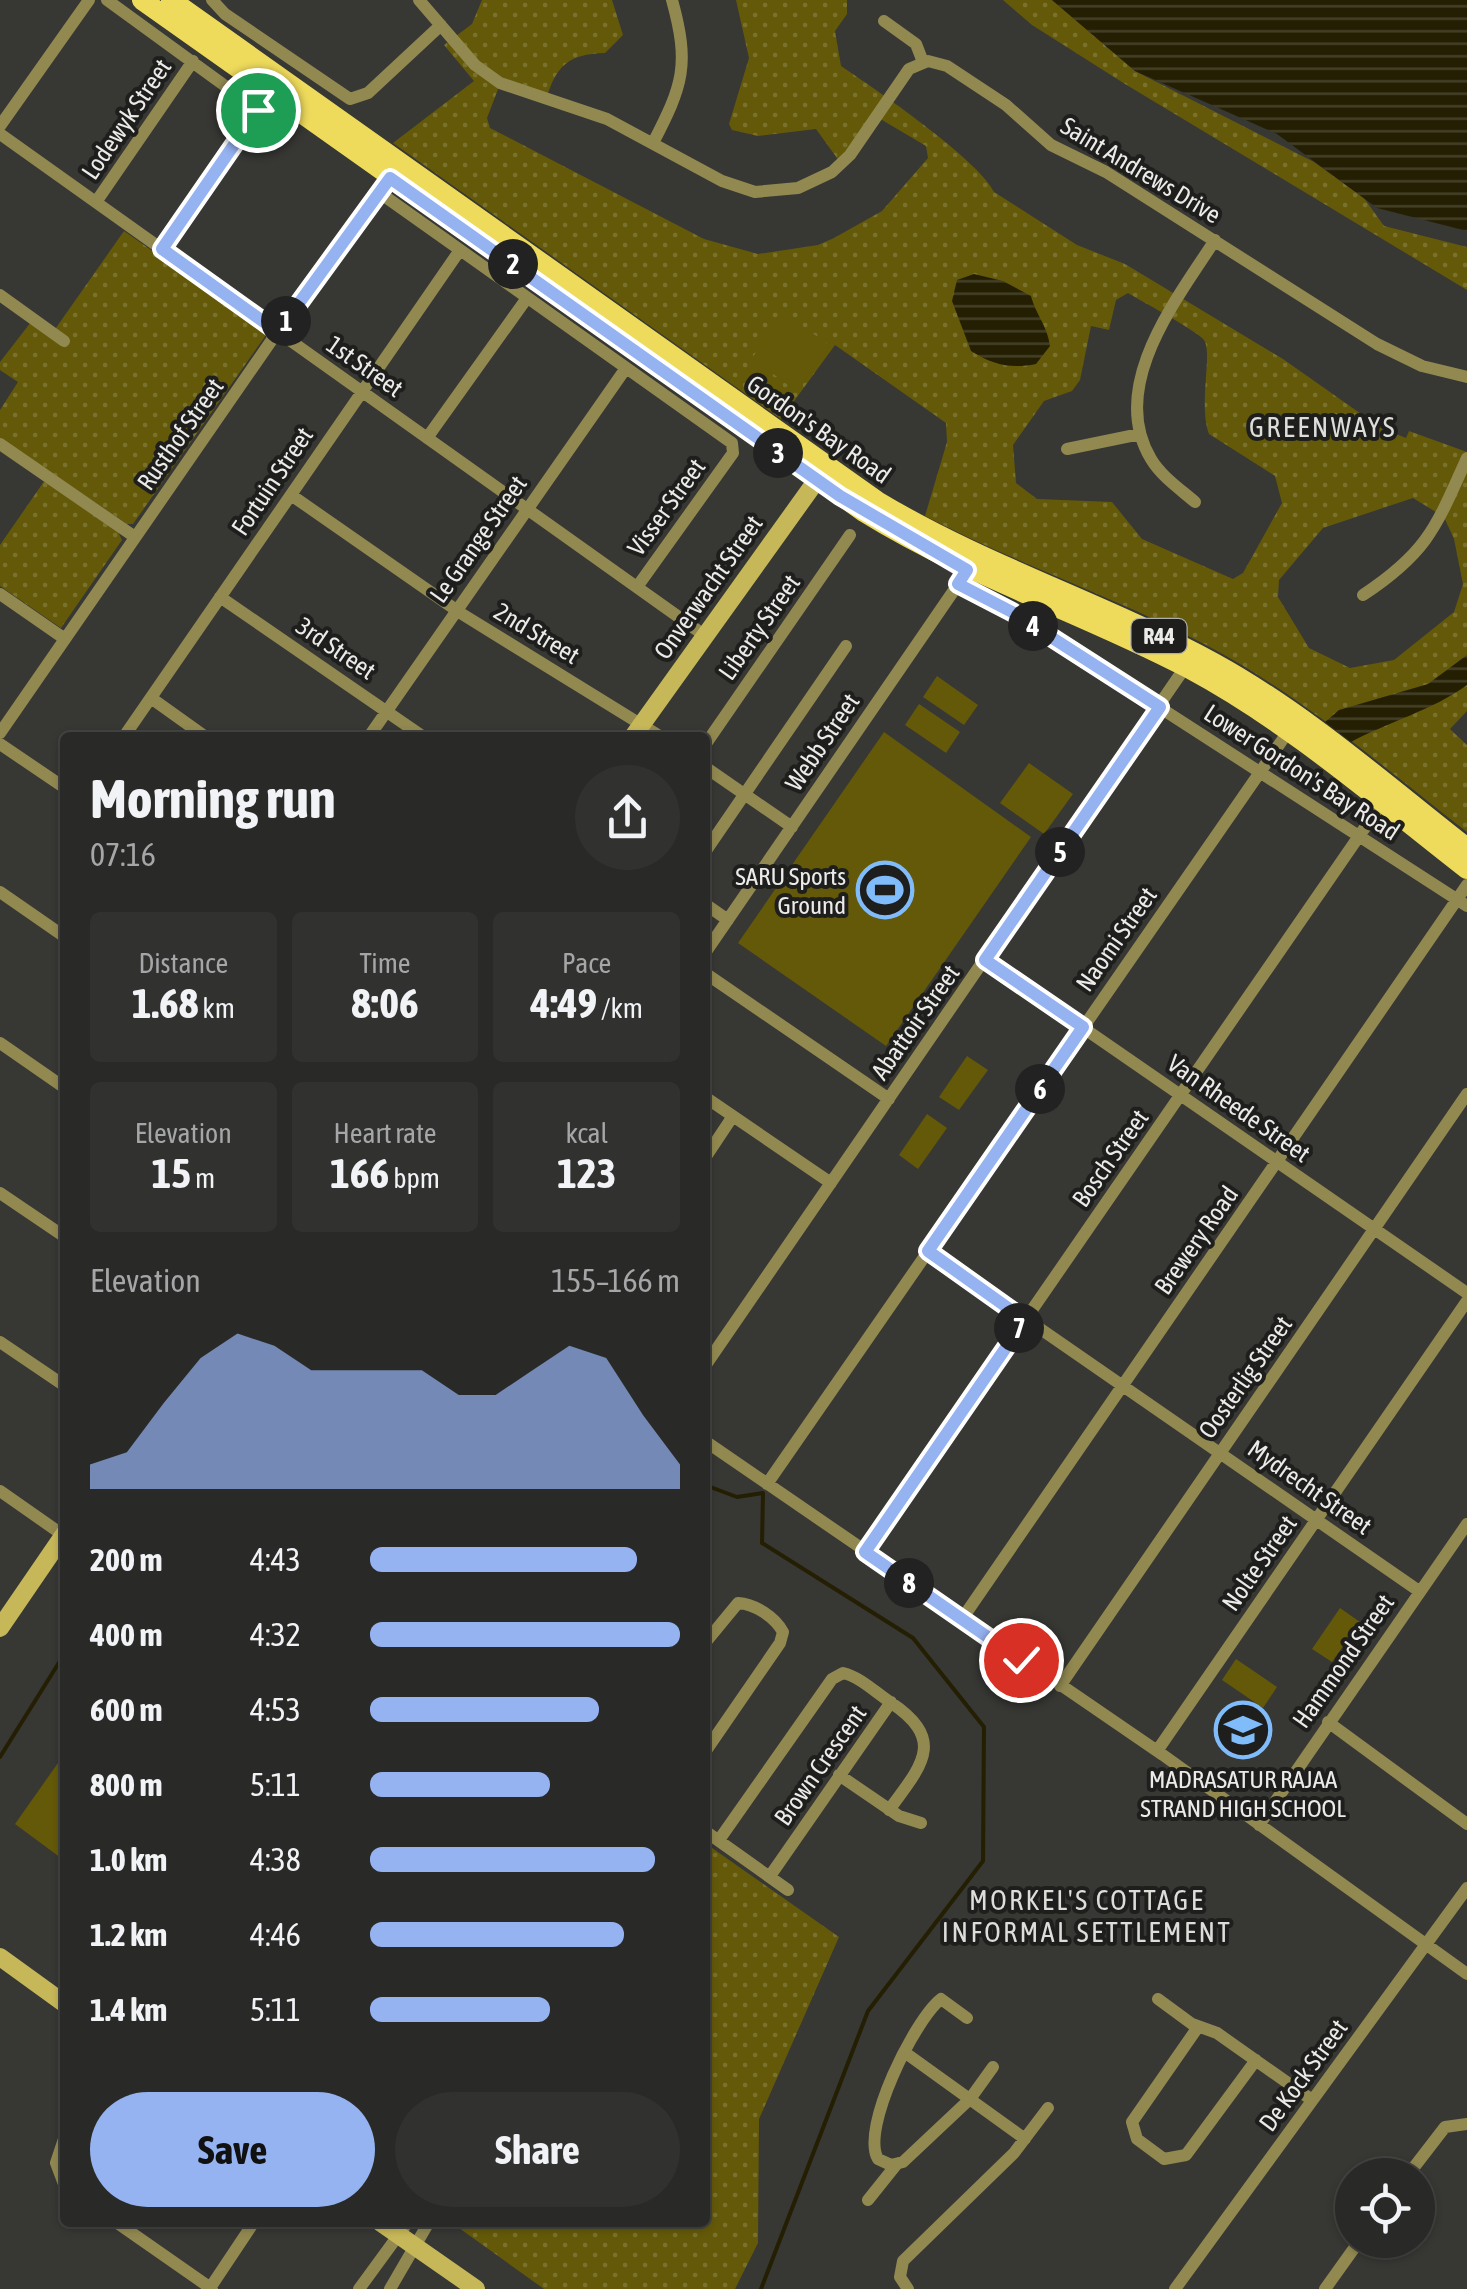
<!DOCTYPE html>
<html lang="en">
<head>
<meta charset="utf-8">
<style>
  :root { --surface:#292927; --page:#31312f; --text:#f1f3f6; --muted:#a5a6a7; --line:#454544; --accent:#95b2f1 }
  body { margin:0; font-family:"Asap Condensed",sans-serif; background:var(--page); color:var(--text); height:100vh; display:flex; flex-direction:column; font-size:38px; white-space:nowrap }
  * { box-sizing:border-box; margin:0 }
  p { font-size:32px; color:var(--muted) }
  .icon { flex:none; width:55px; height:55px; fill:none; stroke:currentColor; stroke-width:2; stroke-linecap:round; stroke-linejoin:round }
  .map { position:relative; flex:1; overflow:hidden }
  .drawer { position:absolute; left:60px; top:732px; width:650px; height:1495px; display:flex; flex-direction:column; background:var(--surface); border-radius:10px; box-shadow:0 2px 8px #0004,0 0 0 2px var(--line) }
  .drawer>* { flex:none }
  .buttons { position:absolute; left:1335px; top:2158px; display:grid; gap:20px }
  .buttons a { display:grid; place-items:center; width:100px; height:100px; border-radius:50%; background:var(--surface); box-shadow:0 2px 8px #0004,0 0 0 2px var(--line); font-size:50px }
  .pin { position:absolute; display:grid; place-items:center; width:85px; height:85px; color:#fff; margin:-42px; border:5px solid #fff; border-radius:50%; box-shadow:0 2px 10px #0007 }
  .km { position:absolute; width:50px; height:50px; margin:-25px; border-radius:50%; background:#222; color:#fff; font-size:28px; line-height:50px; text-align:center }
  .round { display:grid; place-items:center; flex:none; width:105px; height:105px; border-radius:52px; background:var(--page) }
  .head { display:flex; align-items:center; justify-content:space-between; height:170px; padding:0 30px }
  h1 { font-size:55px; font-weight:700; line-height:75px }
  .figures { display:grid; grid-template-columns:repeat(3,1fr); gap:15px; height:170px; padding:10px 30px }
  .figures div { display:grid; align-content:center; border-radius:10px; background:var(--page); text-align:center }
  .figures b { font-size:42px; font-weight:700 }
  .figures small { font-size:28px; font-weight:400 }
  .figures p { font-size:28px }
  .chart { height:280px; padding:20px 30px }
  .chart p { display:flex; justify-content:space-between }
  .chart svg { width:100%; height:180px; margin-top:10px; fill:var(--accent); opacity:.7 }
  .cta { display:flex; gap:20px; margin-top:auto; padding:20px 30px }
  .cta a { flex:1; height:115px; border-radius:60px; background:var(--accent); color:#111; font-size:40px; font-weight:700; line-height:115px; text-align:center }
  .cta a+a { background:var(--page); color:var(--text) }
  ul { padding:0 30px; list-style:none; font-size:32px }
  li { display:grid; grid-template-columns:160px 120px 1fr; align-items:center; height:75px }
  li i { height:25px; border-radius:12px; background:var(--accent) }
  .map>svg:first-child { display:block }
  .grass { fill:url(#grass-dots); fill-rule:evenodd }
  .park { fill:#645909 }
  .water { fill:url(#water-rules) }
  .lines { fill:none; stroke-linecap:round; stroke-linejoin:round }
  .stream { stroke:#241f03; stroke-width:4 }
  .street { stroke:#928951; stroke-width:12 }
  .secondary { stroke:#c6b759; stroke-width:18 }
  .primary { stroke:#eedb5c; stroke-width:20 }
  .route-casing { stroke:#fff; stroke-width:20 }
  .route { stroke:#95b2f1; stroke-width:12 }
  .labels { text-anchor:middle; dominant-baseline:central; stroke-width:8; stroke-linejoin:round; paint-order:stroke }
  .shield { fill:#1e1e1d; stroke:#aeaeac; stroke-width:2.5 }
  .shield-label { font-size:22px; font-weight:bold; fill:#ecebea }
  .street-label { font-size:25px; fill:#ecebea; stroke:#1e1e1d }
  .poi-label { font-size:25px; fill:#ecebea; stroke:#1e1e1d; text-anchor:end }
  .neighbourhood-label { font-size:28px; letter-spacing:2.5px; fill:#ddddda; stroke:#1e1e1d }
</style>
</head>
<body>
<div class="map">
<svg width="1467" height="2289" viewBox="0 0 1467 2289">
  <defs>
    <pattern id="grass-dots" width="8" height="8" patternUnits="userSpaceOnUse" patternTransform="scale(2.5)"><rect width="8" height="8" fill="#645909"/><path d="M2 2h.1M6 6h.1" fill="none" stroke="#7a712d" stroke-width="1.8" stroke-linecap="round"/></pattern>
    <pattern id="water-rules" width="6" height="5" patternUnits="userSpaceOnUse" patternTransform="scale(2.5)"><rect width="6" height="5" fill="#241f03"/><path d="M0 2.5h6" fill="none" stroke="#444028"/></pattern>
  </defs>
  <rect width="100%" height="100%" fill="#373734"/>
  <path class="grass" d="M482 0H612L623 35 605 53C568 54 556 66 546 100L500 84 487 118 490 128 704 239 758 254 818 245 834 238 882 211 928 158 926 146 877 117 842 165 816 129 758 136 732 130 729 124 749 58 736 0H847V14L835 31 841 66C874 88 979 160 994 192L1077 245 1125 264 1283 359 1381 428 1406 438 1409 431 1467 452V711L1450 729 1467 745V832C1383 767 1302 696 1208 646 1116 597 1017 564 925 516L947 442 946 423 835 345 781 419 393 143 474 81 444 45 472 24ZM1128 293C1143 302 1197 331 1204 340 1213 353 1198 404 1209 434L1275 476 1282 503 1243 573 1233 579 1142 539 1112 502 1037 499 1016 483 1013 445 1044 401 1072 391 1080 380 1091 326 1109 330 1116 300ZM1413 498 1444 517 1454 539 1463 584 1454 612 1394 660 1350 668 1309 648 1278 597 1279 580 1323 528Z
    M1003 0H1052L1135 71 1314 162 1364 198 1384 226 1467 247V290L1125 84 1032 25Z
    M124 231 264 329 266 335 133 524H127L0 438V410L18 382 0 370V362L31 322 51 335Z
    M45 480 118 532 122 540 61 628 0 586V545Z
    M705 1843 839 1937 759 2119 758 2243 735 2289H544L452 2223 705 2222Z"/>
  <path class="park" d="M785 313 830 346 796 391 752 358Z
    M937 676 978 705 964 725 923 697Z
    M919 704 960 732 946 753 905 725Z
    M884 732 1031 837 886 1046 738 943Z
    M1029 763 1073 794 1044 834 1000 803Z
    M967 1056 988 1070 959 1110 939 1097Z
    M927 1114 947 1128 918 1169 899 1155Z
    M1340 1608 1360 1622 1332 1662 1312 1649Z
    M1236 1659 1277 1687 1263 1708 1222 1680Z
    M65 1753V1861L15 1824Z"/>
  <path class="water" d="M1052 0H1467V231L1377 208 1277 134 1135 71Z
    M974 274 1003 281 1031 296C1036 315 1047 325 1050 346L1036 364C1011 369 993 365 971 351L952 301 957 280Z
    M1467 655V685C1433 710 1388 722 1351 742L1325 722 1339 710 1428 684Z"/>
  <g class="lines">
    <path class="stream" d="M1318 777 1321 771
      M705 1485 737 1497 763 1493 762 1543 913 1638 984 1727 983 1861 868 2011 761 2289
      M0 1757 65 1653"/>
    <path class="street" d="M107 0 258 110 162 249
      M212 0 225 14 350 99 368 93 441 25
      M419 0 475 65 500 83 607 119 722 181 755 192 798 188 832 172 850 155 909 69 928 61 947 66 1006 105 1051 145 1106 172 1377 344 1422 366 1467 377
      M884 21 916 44 923 62
      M0 126 89 0
      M0 134 704 635
      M653 143C683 85 690 65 672 0
      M380 193 732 443 733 453 637 587
      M96 202 193 61
      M0 295 64 341
      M427 438 527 298
      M0 444 135 537
      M1067 449 1140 434
      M291 495 462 614 663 738
      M1195 502C1180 489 1161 476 1151 459 1107 386 1177 299 1215 240
      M958 584 1012 612 1467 906
      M0 594 65 639
      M1363 595C1428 552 1436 527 1467 458
      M220 597 425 738
      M151 698 207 738
      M0 733 278 331 393 175
      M123 738 460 250
      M368 738 626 368
      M0 744 65 788
      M705 745 850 535
      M705 767 792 827
      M705 852 846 646
      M0 892 65 937
      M705 904 728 920
      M705 953 961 580
      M985 960 1467 1293
      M705 973 889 1099
      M0 1043 65 1088
      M705 1097 831 1183
      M705 1158 733 1116
      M0 1193 65 1237
      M928 1251 1419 1591
      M0 1342 65 1386
      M705 1366 1188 663
      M705 1441 1163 1755 1467 1974
      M767 1484 1292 726
      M0 1491 63 1535
      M865 1552 1386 797
      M962 1619 1467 885
      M705 1643 738 1603C755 1604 775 1617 783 1632L780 1643 705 1752
      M1060 1686 1467 1094
      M1328 1722 1467 1824
      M1157 1751 1467 1301
      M839 1775 899 1816 921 1823
      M1259 1825 1467 1524
      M705 1831 788 1890
      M719 1840 832 1679 843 1673C860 1677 875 1692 890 1702 947 1740 922 1765 889 1810
      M770 1876 891 1702
      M1158 1999 1192 2024 1217 2033 1312 2100
      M967 2018 941 1999C915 2019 860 2129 878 2159L891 2165 903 2162 970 2099 993 2067
      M1198 2027 1132 2122 1137 2139 1164 2159 1186 2155 1256 2060
      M907 2054 1025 2139
      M65 2136 56 2163 65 2187
      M1408 2175 1445 2127 1467 2124
      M868 2200 896 2165
      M116 2222 212 2289
      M210 2288 254 2222
      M359 2289 408 2222
      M390 2289 429 2222
      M908 2289 900 2277 903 2261 1014 2153 1048 2108
      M1175 2289 1467 1888
      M1325 2289 1360 2240"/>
    <path class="secondary" d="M632 738 824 470
      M0 1628 65 1533
      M0 1957 65 2004
      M380 2222 476 2289"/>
    <path class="primary" d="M142 0 864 512C967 576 1081 612 1188 668 1289 722 1377 799 1467 869
      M171 0 877 501C985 566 1104 603 1214 663 1305 713 1385 784 1467 848"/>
  </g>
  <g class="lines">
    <g class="route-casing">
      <path id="route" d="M258 110 162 249 278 332 390 178 840 496 967 570 958 584 1012 612 1160 707 985 960 1083 1027 928 1251 1025 1320 865 1552 1021 1660"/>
    </g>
    <use href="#route" class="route"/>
  </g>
  <defs>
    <g id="stadium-ring" transform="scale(2.875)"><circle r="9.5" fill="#1e1e1d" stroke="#81bcfa" stroke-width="1.5"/><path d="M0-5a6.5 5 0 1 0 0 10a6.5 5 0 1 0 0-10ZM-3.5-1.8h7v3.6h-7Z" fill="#81bcfa"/></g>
    <g id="school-ring" transform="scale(2.875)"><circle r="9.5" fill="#1e1e1d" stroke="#81bcfa" stroke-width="1.5"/><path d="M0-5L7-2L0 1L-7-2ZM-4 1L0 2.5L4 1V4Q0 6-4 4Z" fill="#81bcfa"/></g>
  </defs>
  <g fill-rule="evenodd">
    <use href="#stadium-ring" x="885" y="890"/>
    <use href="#school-ring" x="1243" y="1730"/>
  </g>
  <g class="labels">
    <rect class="shield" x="1131.5" y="619" width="55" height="34" rx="8"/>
    <g class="shield-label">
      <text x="1159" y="636">R44</text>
    </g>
    <g class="street-label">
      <text transform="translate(126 119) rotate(-56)">Lodewyk Street</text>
      <text transform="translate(1141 170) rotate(31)">Saint Andrews Drive</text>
      <text transform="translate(365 366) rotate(35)">1st Street</text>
      <text transform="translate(819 429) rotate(35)">Gordon's Bay Road</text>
      <text transform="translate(180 434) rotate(-55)">Rusthof Street</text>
      <text transform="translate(272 481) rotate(-56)">Fortuin Street</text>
      <text transform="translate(666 507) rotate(-54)">Visser Street</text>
      <text transform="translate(478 539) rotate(-55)">Le Grange Street</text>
      <text transform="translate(708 587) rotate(-55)">Onverwacht Street</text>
      <text transform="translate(759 627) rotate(-55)">Liberty Street</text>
      <text transform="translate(537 633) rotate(31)">2nd Street</text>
      <text transform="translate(336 648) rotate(34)">3rd Street</text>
      <text transform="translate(822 742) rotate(-56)">Webb Street</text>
      <text transform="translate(1302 772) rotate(33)">Lower Gordon's Bay Road</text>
      <text transform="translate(1116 939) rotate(-55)">Naomi Street</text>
      <text transform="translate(915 1022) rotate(-55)">Abattoir Street</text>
      <text transform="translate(1239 1108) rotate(35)">Van Rheede Street</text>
      <text transform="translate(1110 1158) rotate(-55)">Bosch Street</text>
      <text transform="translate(1196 1240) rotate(-55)">Brewery Road</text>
      <text transform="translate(1245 1377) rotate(-55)">Oosterlig Street</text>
      <text transform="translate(1310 1487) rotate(35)">Mydrecht Street</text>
      <text transform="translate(1259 1563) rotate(-55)">Nolte Street</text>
      <text transform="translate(1343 1661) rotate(-55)">Hammond Street</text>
      <text transform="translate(820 1765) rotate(-55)">Brown Crescent</text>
      <text transform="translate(1303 2075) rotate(-54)">De Kock Street</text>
    </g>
    <g class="poi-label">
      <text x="846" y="876">SARU Sports<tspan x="846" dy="29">Ground</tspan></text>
      <text x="1243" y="1779" text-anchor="middle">MADRASATUR RAJAA<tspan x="1243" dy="29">STRAND HIGH SCHOOL</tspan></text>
    </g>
    <g class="neighbourhood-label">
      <text x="1323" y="427">GREENWAYS</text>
      <text x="1087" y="1900">MORKEL'S COTTAGE<tspan x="1087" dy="32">INFORMAL SETTLEMENT</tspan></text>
    </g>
  </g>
</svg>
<div class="buttons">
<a><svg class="icon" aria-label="locate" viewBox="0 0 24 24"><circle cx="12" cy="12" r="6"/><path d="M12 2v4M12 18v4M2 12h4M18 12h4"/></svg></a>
</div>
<div class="pin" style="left:258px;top:110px;background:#1e9e55"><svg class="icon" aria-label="arrive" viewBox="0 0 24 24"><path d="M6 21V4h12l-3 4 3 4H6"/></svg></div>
<div class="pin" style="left:1021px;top:1660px;background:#d93025"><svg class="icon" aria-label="check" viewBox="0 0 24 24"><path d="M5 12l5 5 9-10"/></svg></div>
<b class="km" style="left:286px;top:321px">1</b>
<b class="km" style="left:513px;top:264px">2</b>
<b class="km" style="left:778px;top:453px">3</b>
<b class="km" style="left:1033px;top:626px">4</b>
<b class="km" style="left:1060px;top:852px">5</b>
<b class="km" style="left:1040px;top:1089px">6</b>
<b class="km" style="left:1019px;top:1328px">7</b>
<b class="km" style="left:909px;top:1583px">8</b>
<section class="drawer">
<div class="head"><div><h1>Morning run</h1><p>07:16</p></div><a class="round"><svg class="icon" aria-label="share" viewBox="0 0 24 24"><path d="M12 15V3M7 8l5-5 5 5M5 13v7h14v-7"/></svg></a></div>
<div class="figures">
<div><p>Distance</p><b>1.68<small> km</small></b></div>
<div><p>Time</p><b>8:06</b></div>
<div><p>Pace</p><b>4:49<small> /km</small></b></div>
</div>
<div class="figures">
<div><p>Elevation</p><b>15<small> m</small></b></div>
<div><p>Heart rate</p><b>166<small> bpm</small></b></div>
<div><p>kcal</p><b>123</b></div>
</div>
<div class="chart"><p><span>Elevation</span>155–166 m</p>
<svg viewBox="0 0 160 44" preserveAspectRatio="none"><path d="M0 44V38L10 35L20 23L30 12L40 6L50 9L60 15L70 15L80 15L90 15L100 21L110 21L120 15L130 9L140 12L150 26L160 38V44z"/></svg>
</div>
<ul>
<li><b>200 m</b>4:43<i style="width:86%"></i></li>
<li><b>400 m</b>4:32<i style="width:100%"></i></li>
<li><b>600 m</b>4:53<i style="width:74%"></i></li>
<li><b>800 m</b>5:11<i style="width:58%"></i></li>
<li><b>1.0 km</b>4:38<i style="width:92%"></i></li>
<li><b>1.2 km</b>4:46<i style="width:82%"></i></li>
<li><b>1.4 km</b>5:11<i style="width:58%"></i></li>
</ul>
<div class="cta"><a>Save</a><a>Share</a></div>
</section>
</div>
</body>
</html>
